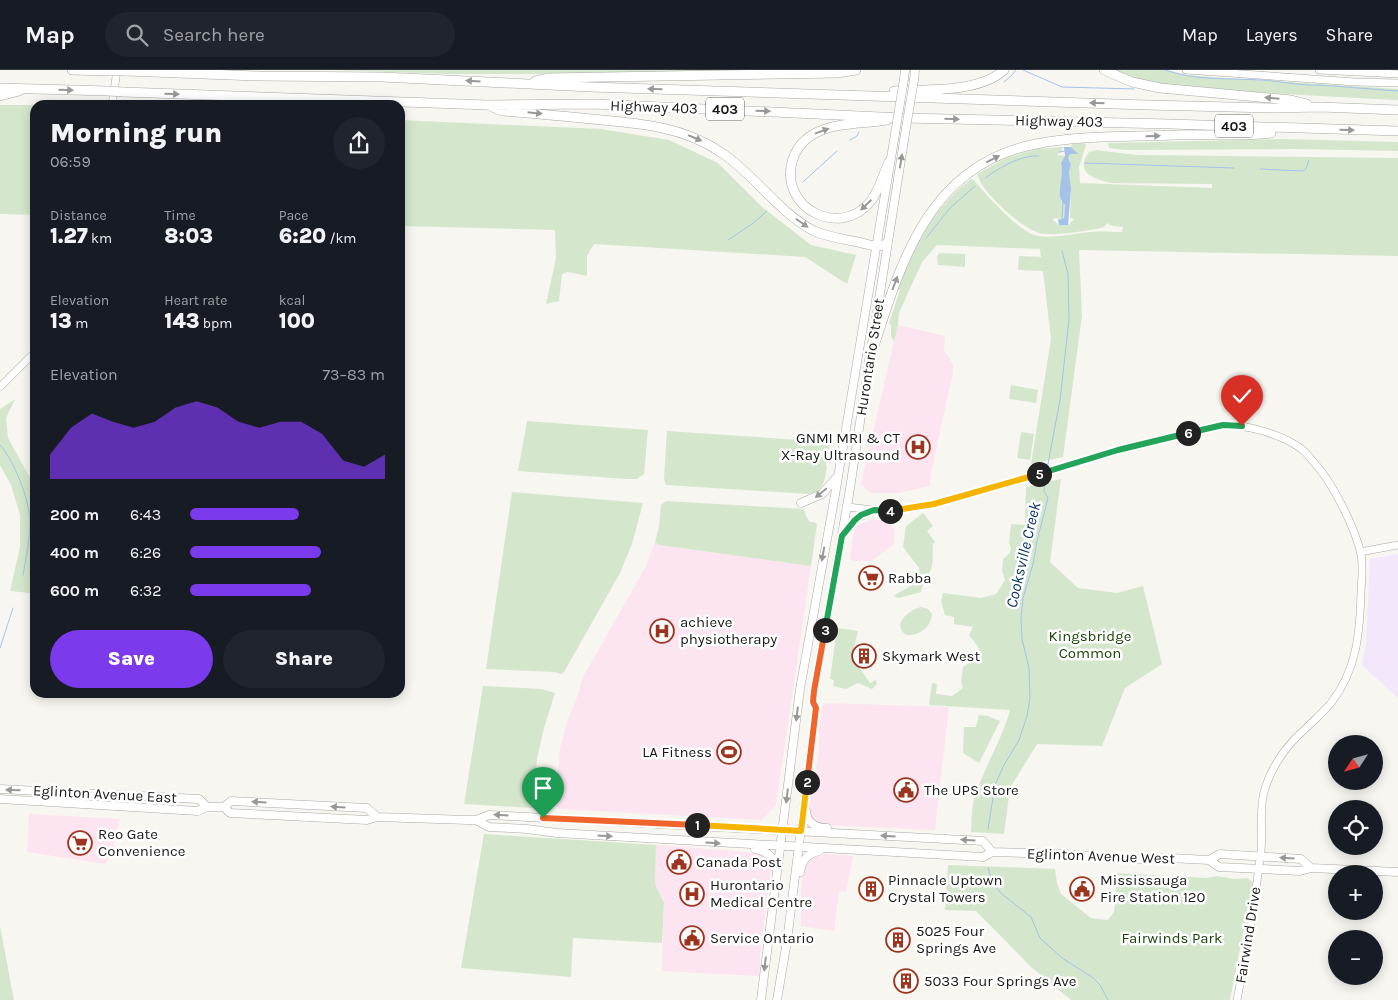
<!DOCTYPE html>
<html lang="en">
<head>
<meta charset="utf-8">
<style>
  :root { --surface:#171b24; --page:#20242c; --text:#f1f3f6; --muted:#9ea1a6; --line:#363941; --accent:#7c3aed }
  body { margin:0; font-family:Karla,sans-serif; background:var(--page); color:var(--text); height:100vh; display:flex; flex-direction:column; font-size:19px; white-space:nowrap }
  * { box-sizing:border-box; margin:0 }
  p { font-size:16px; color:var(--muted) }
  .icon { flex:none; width:28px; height:28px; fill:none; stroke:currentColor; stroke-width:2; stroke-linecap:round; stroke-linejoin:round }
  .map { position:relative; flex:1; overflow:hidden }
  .sheet { position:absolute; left:30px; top:30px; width:375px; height:598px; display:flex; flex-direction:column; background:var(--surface); border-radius:15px; box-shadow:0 2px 12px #0003 }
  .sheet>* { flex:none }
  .needle { width:32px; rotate:234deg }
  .fabs { position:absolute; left:1328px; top:665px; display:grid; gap:10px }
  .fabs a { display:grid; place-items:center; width:55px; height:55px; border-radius:50%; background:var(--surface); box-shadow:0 2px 12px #0003; font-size:25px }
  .pin { position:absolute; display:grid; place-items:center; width:42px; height:42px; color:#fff; margin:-51px -21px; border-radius:50% 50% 50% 0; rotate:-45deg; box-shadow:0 0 5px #0007 }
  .pin .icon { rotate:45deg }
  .km { position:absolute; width:25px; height:25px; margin:-12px; border-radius:50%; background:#222; color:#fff; font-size:14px; line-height:25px; text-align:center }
  .round { display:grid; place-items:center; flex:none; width:52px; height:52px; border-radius:26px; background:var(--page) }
  .headline { display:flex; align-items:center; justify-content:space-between; height:85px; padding:0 20px }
  h1 { font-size:28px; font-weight:800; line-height:38px }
  .stats { display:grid; grid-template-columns:repeat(3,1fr); gap:8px; height:85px; padding:5px 20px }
  .stats div { display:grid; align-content:center }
  .stats b { font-size:21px; font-weight:800 }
  .stats small { font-size:14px; font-weight:400 }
  .stats p { font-size:14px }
  .chart { height:140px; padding:10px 20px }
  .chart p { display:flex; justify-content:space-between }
  .chart svg { width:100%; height:90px; margin-top:5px; fill:var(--accent); opacity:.7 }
  .primary-button { display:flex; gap:10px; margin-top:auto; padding:10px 20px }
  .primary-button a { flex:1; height:58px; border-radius:30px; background:var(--accent); color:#fff; font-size:20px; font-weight:800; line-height:58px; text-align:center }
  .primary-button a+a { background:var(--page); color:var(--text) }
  ul { padding:0 20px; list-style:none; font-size:16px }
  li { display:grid; grid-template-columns:80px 60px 1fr; align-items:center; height:38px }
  li i { height:12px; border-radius:6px; background:var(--accent) }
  header { display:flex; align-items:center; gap:30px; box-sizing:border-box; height:70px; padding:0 25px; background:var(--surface); border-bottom:1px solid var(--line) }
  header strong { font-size:24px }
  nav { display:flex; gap:28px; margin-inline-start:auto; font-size:18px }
  .search { width:350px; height:45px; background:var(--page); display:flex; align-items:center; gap:12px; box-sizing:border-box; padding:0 18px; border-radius:28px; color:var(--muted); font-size:19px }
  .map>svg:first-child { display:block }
  .commercial { fill:#fce4f0 }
  .education { fill:#f3e7fb }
  .green { fill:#d4e7cd }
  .water { fill:#a4c2ea }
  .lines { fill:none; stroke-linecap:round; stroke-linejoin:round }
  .stream { stroke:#a4c2ea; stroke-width:1 }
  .secondary-casing { stroke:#aaa8a3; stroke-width:8 }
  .primary-casing { stroke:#aaa8a3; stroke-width:9 }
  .highway-casing { stroke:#aaa8a3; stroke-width:10 }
  .secondary { stroke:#fff; stroke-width:7 }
  .primary { stroke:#fff; stroke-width:8 }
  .highway { stroke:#fff; stroke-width:9 }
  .primary-bridge-casing { stroke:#aaa8a3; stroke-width:9; stroke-linecap:butt }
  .highway-bridge-casing { stroke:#aaa8a3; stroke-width:10; stroke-linecap:butt }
  .primary-bridge { stroke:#fff; stroke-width:8 }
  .highway-bridge { stroke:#fff; stroke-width:9 }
  .oneway { fill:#989897 }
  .split-1-casing { stroke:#fff; stroke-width:10 }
  .split-2-casing { stroke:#fff; stroke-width:10 }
  .split-3-casing { stroke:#fff; stroke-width:10 }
  .split-4-casing { stroke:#fff; stroke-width:10 }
  .split-5-casing { stroke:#fff; stroke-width:10 }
  .split-6-casing { stroke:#fff; stroke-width:10 }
  .split-7-casing { stroke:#fff; stroke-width:10 }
  .split-1 { stroke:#f0652b; stroke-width:6 }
  .split-2 { stroke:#f5b400; stroke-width:6 }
  .split-3 { stroke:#f0652b; stroke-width:6 }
  .split-4 { stroke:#22a559; stroke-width:6 }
  .split-5 { stroke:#f5b400; stroke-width:6 }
  .split-6 { stroke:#22a559; stroke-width:6 }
  .split-7 { stroke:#22a559; stroke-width:6 }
  .labels { text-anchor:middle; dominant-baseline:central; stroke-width:5; stroke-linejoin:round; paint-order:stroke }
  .shield { fill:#fff; stroke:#5e5e5d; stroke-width:1 }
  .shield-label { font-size:14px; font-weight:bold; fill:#191917 }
  .street-label { font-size:15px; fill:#191917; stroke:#fff }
  .poi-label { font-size:15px; fill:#191917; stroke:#fff; text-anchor:start }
  .park-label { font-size:15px; fill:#1c430a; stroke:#fff }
  .water-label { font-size:16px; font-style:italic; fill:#0d3565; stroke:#fff }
</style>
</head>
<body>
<header>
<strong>Map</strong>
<div class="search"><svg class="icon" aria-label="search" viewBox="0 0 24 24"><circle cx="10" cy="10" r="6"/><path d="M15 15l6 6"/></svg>Search here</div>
<nav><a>Map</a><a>Layers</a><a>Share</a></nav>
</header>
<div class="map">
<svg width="1398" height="930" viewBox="0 0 1398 930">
  <rect width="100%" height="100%" fill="#f8f6f1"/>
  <path class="commercial" d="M898 255 945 266 944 280 953 295V302L931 403 930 416 899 423H870L861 414Z
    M873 449 889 452 895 460 893 475 871 491H854L850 489 854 459 857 455Z
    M655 472 659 475 811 496 776 735 761 750 560 739 555 735 560 679 566 655 579 622 582 609 645 498Z
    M826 633 949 637 935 760 824 755 812 747 809 738 819 683V663L822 636Z
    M29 744 120 749 114 775 106 794 27 782Z
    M656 775 757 783 764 786 770 792 771 797 760 886V906L662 901 664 833 655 814Z
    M823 784 853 786 846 822 839 821 834 861 801 856V822L803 800 811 789Z"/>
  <path class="education" d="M1398 484V628L1362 595 1366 572 1370 489Z"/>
  <path class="green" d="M330 0H806L619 4H447Z
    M1115 0H1166L1187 5 1211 7 1398 19V30C1337 27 1276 24 1216 19 1182 16 1145 16 1115 0Z
    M0 35H35V145L0 144Z
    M400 50 601 59 669 70 718 93 762 137 811 175 856 185 847 214 805 187 594 174 587 186V206L568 202 562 204 559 231 546 234 556 188 555 160 400 156Z
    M1282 69 1398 72V81L1296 79 1125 80 1109 78 1108 73Z
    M1084 73 1086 75 1079 97 1080 113 1212 118V114L1112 113C1094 109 1074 103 1089 82L1096 80 1137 85 1398 88V186L1079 180 1082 246 1063 387 1031 394 1051 269 1043 201 1018 200 1019 186 1041 187 1040 179 937 175 922 192 899 243 898 255 894 272 891 266V255L889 253 900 220 896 219C916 175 932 139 971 109L974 110C986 125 1017 159 1034 165 1049 170 1075 163 1091 162 1101 161 1112 162 1122 162L1123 157 1112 156 1107 153 1104 157 1097 159C1081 161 1063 165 1046 164 1027 164 992 130 982 115 980 112 979 108 977 104L1006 88 1036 79 1064 77 1057 85 1065 86 1061 93 1063 101 1061 131 1065 135 1064 148 1058 150 1057 148 1052 149 1059 155H1068L1074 149 1070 148 1071 119 1069 102 1071 94 1068 88 1070 84H1077L1071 77 1072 74Z
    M939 183 965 184V197L938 195 937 187Z
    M1011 315 1038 320 1036 333 1009 329Z
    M15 329 6 348 8 368 29 406 35 421V500L30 523 10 521 20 477V445L11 415 0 395V339Z
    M527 351 648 360 644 404 637 409H626L518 401Z
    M667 361 830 372 828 391H826V396H827C825 410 824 422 808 424L666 415 664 409Z
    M1021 362 1034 364 1030 390 1017 388Z
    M1061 409 1050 492 1078 518 1117 523 1143 516 1162 594 1125 618 1102 676 1037 674 1010 718 1004 764 971 762C972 751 971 738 975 727 984 697 1002 670 1010 640L929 635 932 613 937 614 936 624 952 626 963 618 961 612 963 597 973 590 979 578 969 565 973 557 954 554V547L945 545 941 531 943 523 981 528 996 524 1005 510 1002 501 1003 489 1010 483 1011 478 1009 473 1011 454 1025 455 1026 417Z
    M512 422 643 433 632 474 620 503 564 602 561 604 555 602 486 599Z
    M666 431 804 439 806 446 810 452H814L817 454 811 496 659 475 655 472 659 457 661 435Z
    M923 443 933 456 927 461 935 472 933 474C932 483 934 491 931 499 928 508 923 513 921 522L899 528 893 526 918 512 919 498 903 477 906 456Z
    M921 537 928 539 932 544C931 558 919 566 906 565 891 554 909 540 921 537Z
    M837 558 858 561 852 587 870 613 876 610 877 614 872 619 858 613 846 619 833 616 834 610 830 609Z
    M483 616 542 619 555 623 544 658 537 689 533 738 464 734Z
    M979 645 988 646 1000 651 979 693 963 683 964 657H976Z
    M484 764 656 775 655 814 664 833 662 873 573 868 571 907 461 898Z
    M948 795 1055 799 1057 813 1061 824 1091 848 1108 850 1114 842 1117 803 1207 808 1217 806 1234 809 1247 808 1253 812 1230 930H1071L1031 897 976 841 945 840Z
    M0 856 14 930H0Z"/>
  <path class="water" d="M1064 77H1071L1078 84H1070L1068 88 1071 94 1069 102 1071 119 1068 155H1059L1058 150 1064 148 1065 135C1054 125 1065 108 1061 93L1065 86Z"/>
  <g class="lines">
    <path class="stream" d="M1023 0 1062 17 1134 19
      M1165 0C1196 11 1229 8 1261 10 1281 11 1299 16 1319 15
      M1004 12 1011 6 1016 0
      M1319 15 1398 21
      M850 70 857 66 859 62
      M1059 82 1065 81
      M1085 93 1234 98
      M1260 99 1302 101 1306 99 1309 90
      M985 108C1001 97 1020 85 1039 86
      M803 112 837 81
      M1062 148 1063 132
      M927 167 949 139 975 116
      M728 170 752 154 767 141
      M0 375C15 392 29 429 30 451 30 469 26 488 23 505
      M1047 399 1060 330 1069 250 1068 204 1062 181
      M0 578 13 538
      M988 759 995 715 1004 695 1019 670 1027 646 1030 628 1029 598 1022 569 1021 547 1023 528 1033 494 1037 471 1048 428 1044 421 1046 405
      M988 798 993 814 1002 824 1031 847 1040 868 1062 888 1092 907 1100 915 1108 930"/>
    <g class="secondary-casing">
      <path id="secondary" d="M1186 0 1355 12 1398 13
        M1319 0 1398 4
        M112 35 117 0
        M0 317 35 282
        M846 437C861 438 875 441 889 441 925 439 965 425 999 416 1072 395 1143 371 1218 356 1242 352 1285 365 1304 381 1309 386 1313 392 1318 397 1335 418 1355 458 1361 484 1363 496 1362 509 1361 521 1360 562 1357 600 1331 633 1323 643 1313 651 1304 660 1285 677 1271 697 1264 722 1259 741 1263 761 1261 781 1255 831 1247 880 1237 930
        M1360 482 1398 475"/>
    </g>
    <g class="primary-casing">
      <path id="primary" d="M904 9 905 0
        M914 10 915 0
        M872 274 905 64
        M801 433 822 424 837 407
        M843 465 857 448 874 440
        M0 719 199 729 207 737
        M0 729 198 741 207 737H224L231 731 367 738 377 747
        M224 737 230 743 367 750 377 747 468 750H476L489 757 527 759 557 763 983 787 992 782 1062 784 1138 789 1170 788 1209 790 1219 797 1300 801 1311 798 1398 802
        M806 741C807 752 815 758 827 758
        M476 750 489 745 983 771 992 782
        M755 779C767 781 774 787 776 798
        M1209 790 1220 784 1301 789 1311 798
        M800 802C802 790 807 784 819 781
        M761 930 800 619 835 425 895 64
        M777 930 787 871 816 638 813 632 814 621 849 425 870 286"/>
    </g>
    <g class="highway-casing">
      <path id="highway" d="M72 0 111 1
        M1104 0 1132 12 1160 18 1291 30 1307 34
        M126 1 259 6 382 7 591 17 1147 35 1274 38 1320 37 1398 40
        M535 11 547 8 837 3 856 0
        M0 18 108 21
        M894 21C927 19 979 23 1004 0
        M123 22 488 35 594 34 903 48 1170 54 1398 61
        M0 26 19 21
        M490 36 502 41C532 43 562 46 592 49 638 53 683 56 722 83 755 105 778 142 814 161 828 167 843 169 858 172 867 174 879 179 887 173
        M887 50C863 54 833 52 812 65 802 71 795 81 792 92 780 139 841 169 871 131 879 120 883 105 889 92
        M869 292C899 199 925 95 1036 74 1082 65 1130 67 1176 65 1208 64 1240 67 1271 63"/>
    </g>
    <use href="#secondary" class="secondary"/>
    <use href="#primary" class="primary"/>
    <use href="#highway" class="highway"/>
    <g class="primary-bridge-casing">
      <path id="primary-bridge" d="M895 64 904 9
        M905 64 914 10"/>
    </g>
    <g class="highway-bridge-casing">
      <path id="highway-bridge" d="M111 1H126
        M108 21 123 22"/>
    </g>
    <use href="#primary-bridge" class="primary-bridge"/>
    <use href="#highway-bridge" class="highway-bridge"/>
  </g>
  <defs><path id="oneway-solid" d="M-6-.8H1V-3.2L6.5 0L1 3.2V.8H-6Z" transform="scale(1.25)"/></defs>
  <g class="oneway">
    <use href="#oneway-solid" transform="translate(473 11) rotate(-177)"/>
    <use href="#oneway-solid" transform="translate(655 19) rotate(-178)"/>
    <use href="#oneway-solid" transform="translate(66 20) rotate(2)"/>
    <use href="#oneway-solid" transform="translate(172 24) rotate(2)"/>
    <use href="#oneway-solid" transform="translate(1272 28) rotate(-175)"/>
    <use href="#oneway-solid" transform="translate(1097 33) rotate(-178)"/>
    <use href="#oneway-solid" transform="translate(763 41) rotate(2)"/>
    <use href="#oneway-solid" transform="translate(535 43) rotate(6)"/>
    <use href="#oneway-solid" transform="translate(952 49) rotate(1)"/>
    <use href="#oneway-solid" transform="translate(1347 60) rotate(1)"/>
    <use href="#oneway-solid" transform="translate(822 61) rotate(-20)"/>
    <use href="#oneway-solid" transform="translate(1153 66) rotate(-2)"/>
    <use href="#oneway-solid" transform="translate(695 68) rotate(23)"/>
    <use href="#oneway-solid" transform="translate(993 89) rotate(-27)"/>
    <use href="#oneway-solid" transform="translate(901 91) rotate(-81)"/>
    <use href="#oneway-solid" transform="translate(866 135) rotate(136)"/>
    <use href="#oneway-solid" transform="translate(802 153) rotate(35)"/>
    <use href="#oneway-solid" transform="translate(895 213) rotate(-69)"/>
    <use href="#oneway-solid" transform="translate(821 423) rotate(141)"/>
    <use href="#oneway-solid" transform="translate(823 484) rotate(100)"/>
    <use href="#oneway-solid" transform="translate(797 644) rotate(97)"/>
    <use href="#oneway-solid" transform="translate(13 720) rotate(-178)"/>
    <use href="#oneway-solid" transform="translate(787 726) rotate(97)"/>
    <use href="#oneway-solid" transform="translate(259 732) rotate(-177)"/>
    <use href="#oneway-solid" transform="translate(338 737) rotate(-177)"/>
    <use href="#oneway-solid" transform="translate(501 745) rotate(-177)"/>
    <use href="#oneway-solid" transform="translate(605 766) rotate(3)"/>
    <use href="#oneway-solid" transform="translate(888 766) rotate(-177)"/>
    <use href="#oneway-solid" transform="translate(968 770) rotate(-177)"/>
    <use href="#oneway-solid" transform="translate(713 773) rotate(3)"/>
    <use href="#oneway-solid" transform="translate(1287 788) rotate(-177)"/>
    <use href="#oneway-solid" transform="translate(765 894) rotate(97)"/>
  </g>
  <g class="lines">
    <g class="split-1-casing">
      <path id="split-1" d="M543 748 697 755"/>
    </g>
    <g class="split-2-casing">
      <path id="split-2" d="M697 755 801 761 807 712"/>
    </g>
    <g class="split-3-casing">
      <path id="split-3" d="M807 712 816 638 813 632 814 621 825 560"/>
    </g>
    <g class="split-4-casing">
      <path id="split-4" d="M825 560 842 466 855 450 861 445 874 440 890 441"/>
    </g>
    <g class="split-5-casing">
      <path id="split-5" d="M890 441 934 434 1039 404"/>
    </g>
    <g class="split-6-casing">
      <path id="split-6" d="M1039 404 1118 380 1188 363"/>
    </g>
    <g class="split-7-casing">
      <path id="split-7" d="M1188 363 1223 355 1242 356"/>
    </g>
    <use href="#split-1" class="split-1"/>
    <use href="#split-2" class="split-2"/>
    <use href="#split-3" class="split-3"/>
    <use href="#split-4" class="split-4"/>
    <use href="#split-5" class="split-5"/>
    <use href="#split-6" class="split-6"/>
    <use href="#split-7" class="split-7"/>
  </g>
  <defs>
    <g id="hospital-ring" transform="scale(1.25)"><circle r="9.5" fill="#fff" stroke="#9d341e" stroke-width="1.5"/><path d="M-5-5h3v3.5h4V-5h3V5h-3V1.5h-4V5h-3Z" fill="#9d341e"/></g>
    <g id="supermarket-ring" transform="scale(1.25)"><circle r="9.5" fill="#fff" stroke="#9d341e" stroke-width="1.5"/><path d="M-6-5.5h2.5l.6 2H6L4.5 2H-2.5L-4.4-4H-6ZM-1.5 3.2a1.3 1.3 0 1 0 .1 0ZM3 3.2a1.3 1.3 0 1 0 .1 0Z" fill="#9d341e"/></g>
    <g id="building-ring" transform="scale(1.25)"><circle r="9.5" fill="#fff" stroke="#9d341e" stroke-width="1.5"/><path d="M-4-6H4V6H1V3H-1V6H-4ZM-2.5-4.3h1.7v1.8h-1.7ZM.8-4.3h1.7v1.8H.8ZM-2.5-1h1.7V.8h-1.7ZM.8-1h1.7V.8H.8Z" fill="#9d341e"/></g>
    <g id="stadium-ring" transform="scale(1.25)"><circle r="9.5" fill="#fff" stroke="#9d341e" stroke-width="1.5"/><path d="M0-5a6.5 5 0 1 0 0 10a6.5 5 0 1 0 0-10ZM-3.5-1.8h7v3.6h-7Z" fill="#9d341e"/></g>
    <g id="civic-ring" transform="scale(1.25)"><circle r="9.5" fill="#fff" stroke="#9d341e" stroke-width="1.5"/><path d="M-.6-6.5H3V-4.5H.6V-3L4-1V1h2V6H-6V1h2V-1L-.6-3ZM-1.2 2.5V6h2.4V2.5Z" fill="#9d341e"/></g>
  </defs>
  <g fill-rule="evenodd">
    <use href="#hospital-ring" x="918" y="377"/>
    <use href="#supermarket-ring" x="871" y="508"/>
    <use href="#hospital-ring" x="662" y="561"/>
    <use href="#building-ring" x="864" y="586"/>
    <use href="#stadium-ring" x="729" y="682"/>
    <use href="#civic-ring" x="906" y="720"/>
    <use href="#supermarket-ring" x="80" y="773"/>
    <use href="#civic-ring" x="679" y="792"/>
    <use href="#building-ring" x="871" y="819"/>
    <use href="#civic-ring" x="1082" y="819"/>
    <use href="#hospital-ring" x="692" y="824"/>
    <use href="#civic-ring" x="692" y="868"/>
    <use href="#building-ring" x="898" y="870"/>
    <use href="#building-ring" x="906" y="911"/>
  </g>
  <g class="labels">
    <g class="shield">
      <rect x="706" y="27.5" width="38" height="23" rx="4"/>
      <rect x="1215" y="44.5" width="38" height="23" rx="4"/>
    </g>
    <g class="shield-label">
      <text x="725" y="39">403</text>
      <text x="1234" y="56">403</text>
    </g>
    <g class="street-label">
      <text transform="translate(654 37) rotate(2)">Highway 403</text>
      <text transform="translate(1059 51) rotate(1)">Highway 403</text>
      <text transform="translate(870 287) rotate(-81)">Hurontario Street</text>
      <text transform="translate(105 724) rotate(3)">Eglinton Avenue East</text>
      <text transform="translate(1101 786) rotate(2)">Eglinton Avenue West</text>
      <text transform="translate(1248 865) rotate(-81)">Fairwind Drive</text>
    </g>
    <g class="poi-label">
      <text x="900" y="368" text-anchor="end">GNMI MRI &amp; CT<tspan x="900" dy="17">X-Ray Ultrasound</tspan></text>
      <text x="888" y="508">Rabba</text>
      <text x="680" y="552">achieve<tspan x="680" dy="17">physiotherapy</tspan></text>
      <text x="882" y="586">Skymark West</text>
      <text x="712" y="682" text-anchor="end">LA Fitness</text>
      <text x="924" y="720">The UPS Store</text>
      <text x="98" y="764">Reo Gate<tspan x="98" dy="17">Convenience</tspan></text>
      <text x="696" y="792">Canada Post</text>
      <text x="888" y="810">Pinnacle Uptown<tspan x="888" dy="17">Crystal Towers</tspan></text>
      <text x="1100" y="810">Mississauga<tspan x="1100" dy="17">Fire Station 120</tspan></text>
      <text x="710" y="815">Hurontario<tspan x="710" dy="17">Medical Centre</tspan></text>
      <text x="916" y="861">5025 Four<tspan x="916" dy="17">Springs Ave</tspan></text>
      <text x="710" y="868">Service Ontario</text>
      <text x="924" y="911">5033 Four Springs Ave</text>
    </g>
    <g class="park-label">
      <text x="1090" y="566">Kingsbridge<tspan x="1090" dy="17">Common</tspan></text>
      <text x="1172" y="868">Fairwinds Park</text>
    </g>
    <g class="water-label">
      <text transform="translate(1023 485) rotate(-77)">Cooksville Creek</text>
    </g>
  </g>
</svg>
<div class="fabs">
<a><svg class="needle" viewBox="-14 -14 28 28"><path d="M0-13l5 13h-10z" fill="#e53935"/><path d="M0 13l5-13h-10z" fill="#9ea1a6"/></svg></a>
<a><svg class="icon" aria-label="locate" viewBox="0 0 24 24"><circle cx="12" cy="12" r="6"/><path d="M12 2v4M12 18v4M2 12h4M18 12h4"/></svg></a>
<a>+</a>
<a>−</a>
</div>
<div class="pin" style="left:543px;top:748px;background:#1e9e55"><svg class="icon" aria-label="arrive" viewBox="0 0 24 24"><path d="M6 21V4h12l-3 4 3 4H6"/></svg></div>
<div class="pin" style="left:1242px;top:356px;background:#d93025"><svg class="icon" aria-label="check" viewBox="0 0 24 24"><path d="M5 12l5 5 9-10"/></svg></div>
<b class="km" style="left:697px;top:755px">1</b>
<b class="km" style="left:807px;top:712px">2</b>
<b class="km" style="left:825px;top:560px">3</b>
<b class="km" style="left:890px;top:441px">4</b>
<b class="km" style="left:1039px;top:404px">5</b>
<b class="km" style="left:1188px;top:363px">6</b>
<section class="sheet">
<div class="headline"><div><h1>Morning run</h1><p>06:59</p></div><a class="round"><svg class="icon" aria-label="share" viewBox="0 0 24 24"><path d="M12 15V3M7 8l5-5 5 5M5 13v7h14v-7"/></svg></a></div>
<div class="stats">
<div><p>Distance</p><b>1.27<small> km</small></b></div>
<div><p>Time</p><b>8:03</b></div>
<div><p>Pace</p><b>6:20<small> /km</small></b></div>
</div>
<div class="stats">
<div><p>Elevation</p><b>13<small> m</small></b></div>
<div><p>Heart rate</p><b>143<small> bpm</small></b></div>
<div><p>kcal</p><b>100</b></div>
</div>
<div class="chart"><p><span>Elevation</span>73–83 m</p>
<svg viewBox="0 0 160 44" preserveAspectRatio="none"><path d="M0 44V32L10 19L20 12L30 16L40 19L50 16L60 9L70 6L80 9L90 16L100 19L110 16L120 16L130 22L140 35L150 38L160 32V44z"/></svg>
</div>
<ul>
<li><b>200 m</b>6:43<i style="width:56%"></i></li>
<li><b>400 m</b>6:26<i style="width:67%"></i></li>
<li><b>600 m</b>6:32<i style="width:62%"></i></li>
</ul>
<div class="primary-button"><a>Save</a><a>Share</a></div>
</section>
</div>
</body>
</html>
